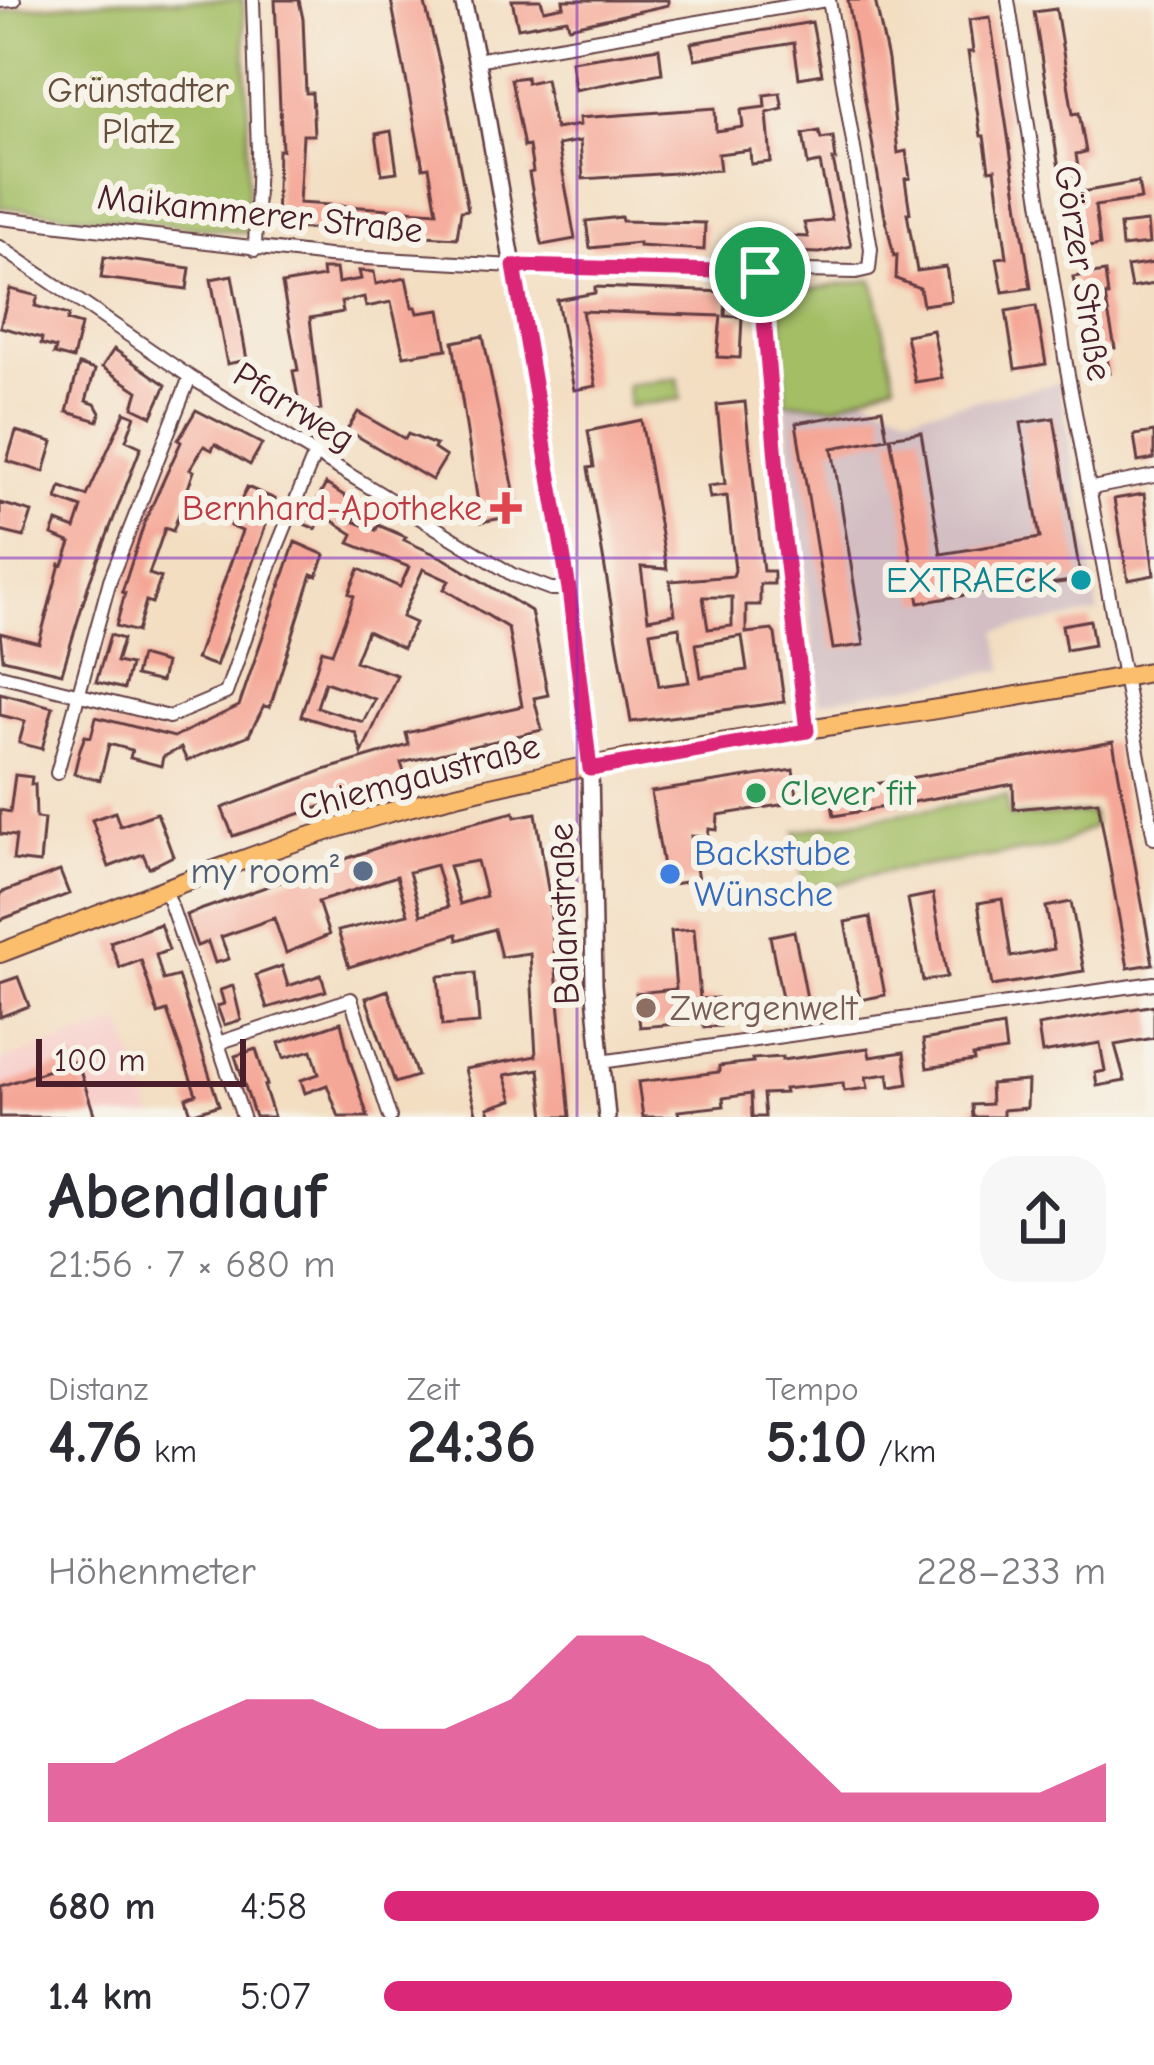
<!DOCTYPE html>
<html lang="de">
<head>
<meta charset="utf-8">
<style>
  :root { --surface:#fff; --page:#f7f7f7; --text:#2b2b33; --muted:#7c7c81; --accent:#db2777 }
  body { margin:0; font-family:"Comic Neue",sans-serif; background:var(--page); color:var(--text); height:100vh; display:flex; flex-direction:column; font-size:45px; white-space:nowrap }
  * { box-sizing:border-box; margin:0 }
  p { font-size:39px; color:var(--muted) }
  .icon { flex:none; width:66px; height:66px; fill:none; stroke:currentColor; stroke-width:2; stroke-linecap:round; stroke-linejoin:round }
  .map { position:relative; height:1117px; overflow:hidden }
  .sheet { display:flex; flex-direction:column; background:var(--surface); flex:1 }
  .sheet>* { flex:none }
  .scale { position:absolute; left:36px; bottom:30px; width:210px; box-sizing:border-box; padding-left:12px; border:6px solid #4a1f2b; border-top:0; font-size:33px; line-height:42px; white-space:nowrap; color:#4a1f2b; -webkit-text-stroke:9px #f7f3e8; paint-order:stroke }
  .pin { position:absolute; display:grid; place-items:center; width:102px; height:102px; color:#fff; margin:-51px; border:6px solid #fff; border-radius:50%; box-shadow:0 3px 12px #0007 }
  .round { display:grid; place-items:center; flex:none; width:126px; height:126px; border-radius:36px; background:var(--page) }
  .headline { display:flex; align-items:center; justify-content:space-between; height:204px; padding:0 48px }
  h1 { font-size:66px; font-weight:700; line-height:90px }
  .stats { display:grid; grid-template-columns:repeat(3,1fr); gap:18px; height:204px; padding:12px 48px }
  .stats div { display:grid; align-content:center }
  .stats b { font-size:60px; font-weight:700 }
  .stats small { font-size:33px; font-weight:400 }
  .stats p { font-size:33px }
  .chart { height:336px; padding:24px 48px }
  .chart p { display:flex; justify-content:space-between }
  .chart svg { width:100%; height:216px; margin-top:12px; fill:var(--accent); opacity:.7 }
  ul { padding:0 48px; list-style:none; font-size:39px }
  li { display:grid; grid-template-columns:192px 144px 1fr; align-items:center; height:90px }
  li i { height:30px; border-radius:15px; background:var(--accent) }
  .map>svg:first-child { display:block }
  .built { fill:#f7d0cc }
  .industrial { fill:#d2bec3 }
  .green { fill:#a3be65; stroke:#766e48; stroke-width:3 }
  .building { fill:#f5a797; fill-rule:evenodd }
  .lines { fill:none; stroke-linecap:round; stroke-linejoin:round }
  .minor-casing { stroke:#633c42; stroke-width:16 }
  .tertiary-casing { stroke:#633c42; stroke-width:20 }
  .primary-casing { stroke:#633c42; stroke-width:22 }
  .minor { stroke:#fff; stroke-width:12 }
  .tertiary { stroke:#fff; stroke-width:15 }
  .primary { stroke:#fabe6d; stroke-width:18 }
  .route-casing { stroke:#fff; stroke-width:24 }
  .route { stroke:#db2777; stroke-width:15 }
  .grid { fill:none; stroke:#7b2cbf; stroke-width:3; stroke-opacity:0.55 }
  .health-dot { fill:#e0444e; stroke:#f7f3e8; stroke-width:4.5 }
  .culture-dot { fill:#0f9aa8; stroke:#f7f3e8; stroke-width:4.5 }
  .leisure-dot { fill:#2e9e5b; stroke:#f7f3e8; stroke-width:4.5 }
  .service-dot { fill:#5c6f8a; stroke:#f7f3e8; stroke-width:4.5 }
  .shop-dot { fill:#3f7fe0; stroke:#f7f3e8; stroke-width:4.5 }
  .education-dot { fill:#8d6e63; stroke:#f7f3e8; stroke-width:4.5 }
  .labels { text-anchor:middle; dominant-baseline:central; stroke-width:12; stroke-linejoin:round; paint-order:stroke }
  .park-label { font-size:36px; fill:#654f3c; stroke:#f7f3e8 }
  .street-label { font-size:36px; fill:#4a1f2b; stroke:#f7f3e8 }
  .health-label { font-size:36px; fill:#be3a42; stroke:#f7f3e8; text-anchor:end }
  .culture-label { font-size:36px; fill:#0d838f; stroke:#f7f3e8; text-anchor:end }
  .leisure-label { font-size:36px; fill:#27864d; stroke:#f7f3e8; text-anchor:start }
  .shop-label { font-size:36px; fill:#366cbe; stroke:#f7f3e8; text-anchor:start }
  .service-label { font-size:36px; fill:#4e5e75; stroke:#f7f3e8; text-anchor:end }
  .education-label { font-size:36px; fill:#785e54; stroke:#f7f3e8; text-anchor:start }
</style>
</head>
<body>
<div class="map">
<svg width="1154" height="1117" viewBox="0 0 1154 1117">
  <rect width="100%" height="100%" fill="#f7f3e8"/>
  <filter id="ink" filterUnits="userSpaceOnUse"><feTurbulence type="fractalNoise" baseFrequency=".00833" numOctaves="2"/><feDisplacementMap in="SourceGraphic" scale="24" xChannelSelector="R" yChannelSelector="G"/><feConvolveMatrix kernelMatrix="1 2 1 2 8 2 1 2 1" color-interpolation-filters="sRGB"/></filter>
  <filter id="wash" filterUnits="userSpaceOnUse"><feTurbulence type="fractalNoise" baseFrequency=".004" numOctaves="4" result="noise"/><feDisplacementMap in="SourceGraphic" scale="48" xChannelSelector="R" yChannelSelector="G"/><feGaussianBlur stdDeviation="2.7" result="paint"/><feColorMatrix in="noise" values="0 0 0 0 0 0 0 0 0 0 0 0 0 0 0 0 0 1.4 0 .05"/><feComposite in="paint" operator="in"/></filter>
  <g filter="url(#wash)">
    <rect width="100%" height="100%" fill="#f3dec2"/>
    <path class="built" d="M122 1022 153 1117H0V1061Z"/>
    <path class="industrial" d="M1059 383 1099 613 997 631 1004 670 820 702 785 402 835 406 863 395 910 414Z"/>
    <path class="green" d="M120 0H243L248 115 247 233 0 207V13L18 8Z
      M873 280 895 382 835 406 785 402 782 305 792 292Z
      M678 378 681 399 629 406 627 385Z
      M1007 796 1009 817 1092 813 1094 826 1055 847 876 873 805 894 796 831Z"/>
    <g id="blocks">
      <path class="building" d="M275 0H299L303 19 306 93H312L314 135H303L299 203 437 212 429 167 423 168 391 0H424L443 77 468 210 461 211 457 238 276 227 278 150H282Z
        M512 0H541L544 10 564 6 563 0H668V5L569 27 567 19 518 28Z
        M848 0H875L888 60 898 153 906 151 910 178 905 179 910 213H907L917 271 946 267 951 301 923 305 920 288 896 279 897 255 894 256 885 217Z
        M1056 9 1073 114 1079 113 1086 152 1076 154 1078 168 1073 169 1076 193 1138 182 1141 199 1095 206 1100 245 1072 250 1034 12Z
        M990 17 1031 288 1003 292 997 258 1007 257 995 169 989 170 984 136H981L968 52H973L969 20Z
        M812 22 822 74 799 78 794 43 695 59 691 43Z
        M659 48 662 73 575 90 571 61Z
        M526 77 527 83 545 79 555 129 580 125 579 118 715 108 716 131 743 127 741 110 765 107 764 95 780 93 783 109 767 113 771 162 751 164 750 150 718 154 720 170 583 179 580 141 558 145 575 239 542 245 529 173 533 172 529 146 524 147 511 79Z
        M391 131 397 172 382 174 376 134Z
        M819 131 821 139 833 137 836 160H833L851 246 820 253 786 252V236L808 237 804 223 832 220 820 163 808 165 803 134Z
        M621 217 622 221 705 223 704 250 639 246V243L590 248 586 221Z
        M1147 222 1149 244 1122 247 1120 225Z
        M104 257 190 268 187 289 101 278Z
        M1154 263V284L1131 288 1127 267Z
        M322 269H336L338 283 361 279 359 271 374 272 376 284 406 278 412 307H416L418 313 440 310 447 349 404 356 391 302 366 307 364 297 341 302 343 312 310 318 321 410 301 414 293 371 298 370 282 284 323 277Z
        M1105 272 1108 296H1105L1115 348 1105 349 1110 373 1094 376 1073 277Z
        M232 275 247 360 227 364 211 279Z
        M595 287 726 292 725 316 742 317 740 358 717 357 721 316 582 311 596 386 574 390 557 300 595 293Z
        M10 289 38 296 35 306 69 315 67 321 81 325 73 359 54 354 56 348 41 344 42 338 0 327Z
        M1036 306 1046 364 1015 369 1006 311Z
        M933 330 942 378 915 382 906 335Z
        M483 336 519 515 481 522 453 342Z
        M114 349 166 385 152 416 133 407 138 391 102 367Z
        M79 365 95 370 86 401 95 404 100 413 98 421 67 412Z
        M745 402 763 571H774V584H760V605H746V633L772 630 775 634 784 702 631 722 588 468 594 467 588 431 641 420 667 569 641 567 648 619 675 614 670 581 733 576 735 570 727 496 710 498 708 486 725 484 717 405ZM703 597H732V626L708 629ZM679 627 689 682 659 686 650 632ZM742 636 747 670 701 677 696 644Z
        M882 409 887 438 832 448 864 645 833 649 796 423Z
        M196 410 262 444 250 465 215 444 212 450 204 446 190 469 194 471 173 531 165 528 149 574 161 578 152 603 146 601 137 632 116 626 125 593 122 592 145 521 181 442 178 440Z
        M125 412 135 416 126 440 141 447 90 580 62 673 3 659 0 633 39 643 60 564 63 565 71 543 52 535 57 522 75 529 82 508 57 499 61 487 87 496Z
        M358 412 405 439 408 434 436 445 434 449 446 457 432 480 347 430Z
        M1054 418 1081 580 1048 584 1047 581 919 603 890 437 921 432 941 554 1040 538 1021 423Z
        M16 431 53 442 44 472 7 461Z
        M1154 432V459L1138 462 1134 435Z
        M326 484 362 507 353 521 376 530 378 525 406 537 404 540 445 559 531 611 548 695 534 698 542 730 401 763 406 778 233 836 222 808 324 770 409 745 406 733 522 706 508 628 444 589 449 581 423 569 402 617 415 623 403 648 367 631 355 661 397 675 362 753 356 733 301 716 322 650 332 653 354 596 349 593 359 569 400 587 409 567 349 543 353 534 322 514 316 529 304 524ZM325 682 375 699 363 722 317 707Z
        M247 487 275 499 216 666 196 659 242 531 230 526Z
        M1144 494 1154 575 1128 580 1114 499Z
        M0 503 32 512 24 537 0 531Z
        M295 542 325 555 317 576 312 574 270 707 264 706 249 735 187 761 181 748 163 757 161 766 130 758 132 750 109 744 100 780 74 774 80 749 85 736 91 737 96 717 174 737 239 706Z
        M1090 620 1094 645 1066 650 1062 625Z
        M110 635 123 639 116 662 130 665 124 689 96 682Z
        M140 656 165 663 161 682 135 676Z
        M0 693 53 707 42 749 19 743 25 721 0 715Z
        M1113 742 1153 964 1128 968 1098 801 1014 809 1013 784 834 816 830 792Z
        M793 770 798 802 718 815 717 830 709 829 708 837 691 836 698 880 666 885 651 792Z
        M15 775 32 777 31 784H35L36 818 44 819 40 863 13 860 16 836 0 834V810L10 812Z
        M115 812 120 826 157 813 173 856 149 868 143 854 109 867 92 820Z
        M514 812 515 817 536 813 549 896 570 1117H545L539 1069 505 1075 513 1100 488 1108 491 1117H477L465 1069 536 1056 530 953 501 957 494 929 458 940 457 934 349 967 338 931 408 914 397 876 318 902 329 935 286 953 274 918 221 937 229 959 215 963 208 942 197 946 186 915 388 844ZM477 861 486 896 460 904 449 866ZM436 865 448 907 421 915 409 872Z
        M60 871 69 894 0 920V893Z
        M933 894 947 977 923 981 908 899Z
        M1002 899 1011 957 1054 949 1046 907 1071 902 1084 971 992 986 978 903Z
        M870 917 885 995 860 1000 845 922Z
        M160 924 169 950 156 955 163 980 178 976 219 1105 191 1114 186 1098 196 1094 167 1011 158 1014 141 960 120 968 110 942Z
        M694 929 700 999 717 998 720 1026 704 1027 703 1022 640 1027 636 993 676 989 671 931Z
        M794 931 809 1009 785 1014 770 936Z
        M282 966 288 986 321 975 326 991 267 1008 256 975Z
        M475 973 479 1023 442 1026 438 976Z
        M18 977 29 1006 0 1017V983Z
        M233 986 241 1020 224 1025 217 1006 224 1004 220 990Z
        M388 990 417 1076 395 1083 366 998Z
        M1154 1005V1038L1115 1045 1125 1081 1097 1086 1095 1073 1105 1071 1100 1043 1042 1053 1038 1026Z
        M341 1022 349 1057 368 1117H339L327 1085 305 1093 301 1080 319 1074 312 1050 284 1058 279 1043Z
        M1003 1026 1006 1051 973 1056 974 1061 927 1068 923 1040Z
        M868 1048 870 1057 904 1052 908 1084 890 1087 888 1074 866 1077 868 1088 844 1091 843 1083 784 1089 785 1093 763 1094 765 1117H752L751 1094 723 1098 724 1106 678 1111 679 1117H643L638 1082 719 1072V1066L753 1062 752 1059 782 1057V1060Z
        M256 1049 267 1085 264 1086 274 1117H255L235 1056Z
        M77 1061 95 1117H0V1086Z
        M1028 1081 1027 1108 1003 1110V1117H973L972 1105 991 1104 990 1084Z"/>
    </g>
  </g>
  <g filter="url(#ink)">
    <use href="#blocks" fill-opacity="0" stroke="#633c42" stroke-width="3"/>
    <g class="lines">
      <g class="minor-casing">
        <path id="minor" d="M253 0 258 152 255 250
          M1008 0 1066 364 1154 838
          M0 1 14 0
          M476 60 826 0
          M0 218 328 256 514 266 856 272 869 269 871 249 829 0
          M0 247 190 377 513 575 551 589H569
          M760 272 780 505 807 731
          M1092 488 1154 476
          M0 675 169 717 226 693 277 547 314 456
          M57 773 110 580 190 377
          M166 891 243 1117
          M218 1043 351 999 390 1117
          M601 1062 1154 983"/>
      </g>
      <g class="tertiary-casing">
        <path id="tertiary" d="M463 0 480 77 561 540 576 647 590 769 594 984 607 1117"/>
      </g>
      <g class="primary-casing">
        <path id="primary" d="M0 953C124 906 249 853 376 816 630 744 896 723 1154 671"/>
      </g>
      <use href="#minor" class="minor"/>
      <use href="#tertiary" class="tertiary"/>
      <use href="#primary" class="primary"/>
    </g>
  </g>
  <g class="lines" filter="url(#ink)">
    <g class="route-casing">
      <path id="route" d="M514 266 760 272 780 506 807 731 590 769 569 589Z"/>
    </g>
    <use href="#route" class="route"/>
  </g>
  <path class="grid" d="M577 0V1117M0 558H1154"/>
  <path class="health-dot" d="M500 490h12v12h12v12h-12v12h-12v-12h-12v-12h12z"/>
  <circle class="culture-dot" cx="1081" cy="580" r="12"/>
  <circle class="leisure-dot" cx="756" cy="793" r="12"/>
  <circle class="service-dot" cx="363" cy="871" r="12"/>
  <circle class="shop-dot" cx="670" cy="874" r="12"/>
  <circle class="education-dot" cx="646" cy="1008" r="12"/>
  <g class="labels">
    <g class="park-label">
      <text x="138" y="90">Grünstadter<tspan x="138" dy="41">Platz</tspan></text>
    </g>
    <g class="street-label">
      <text transform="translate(260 214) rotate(6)">Maikammerer Straße</text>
      <text transform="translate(1083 273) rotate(81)">Görzer Straße</text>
      <text transform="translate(294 407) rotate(32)">Pfarrweg</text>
      <text transform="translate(419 777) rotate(-15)">Chiemgaustraße</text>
      <text transform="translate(564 914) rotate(-92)">Balanstraße</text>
    </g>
    <g class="health-label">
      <text x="482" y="508">Bernhard-Apotheke</text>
    </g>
    <g class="culture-label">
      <text x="1057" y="580">EXTRAECK</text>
    </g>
    <g class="leisure-label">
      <text x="780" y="793">Clever fit</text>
    </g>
    <g class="shop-label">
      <text x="694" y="853">Backstube<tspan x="694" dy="41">Wünsche</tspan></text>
    </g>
    <g class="service-label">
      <text x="339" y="871">my room²</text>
    </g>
    <g class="education-label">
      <text x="670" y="1008">Zwergenwelt</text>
    </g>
  </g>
</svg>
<div class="scale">100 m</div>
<div class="pin" style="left:760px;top:272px;background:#1e9e55"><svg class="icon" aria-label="arrive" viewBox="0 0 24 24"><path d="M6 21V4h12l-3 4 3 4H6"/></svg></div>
</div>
<section class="sheet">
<div class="headline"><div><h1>Abendlauf</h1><p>21:56 · 7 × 680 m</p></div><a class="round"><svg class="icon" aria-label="share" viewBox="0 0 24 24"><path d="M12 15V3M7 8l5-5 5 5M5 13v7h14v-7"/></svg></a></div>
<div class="stats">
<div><p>Distanz</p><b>4.76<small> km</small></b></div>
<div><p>Zeit</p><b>24:36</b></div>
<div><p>Tempo</p><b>5:10<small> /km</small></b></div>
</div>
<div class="chart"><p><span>Höhenmeter</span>228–233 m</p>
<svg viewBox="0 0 160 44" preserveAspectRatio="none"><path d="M0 44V32L10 32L20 25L30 19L40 19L50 25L60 25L70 19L80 6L90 6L100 12L110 25L120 38L130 38L140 38L150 38L160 32V44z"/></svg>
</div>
<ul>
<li><b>680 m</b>4:58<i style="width:99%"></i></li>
<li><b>1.4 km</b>5:07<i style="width:87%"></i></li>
</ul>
</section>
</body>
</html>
